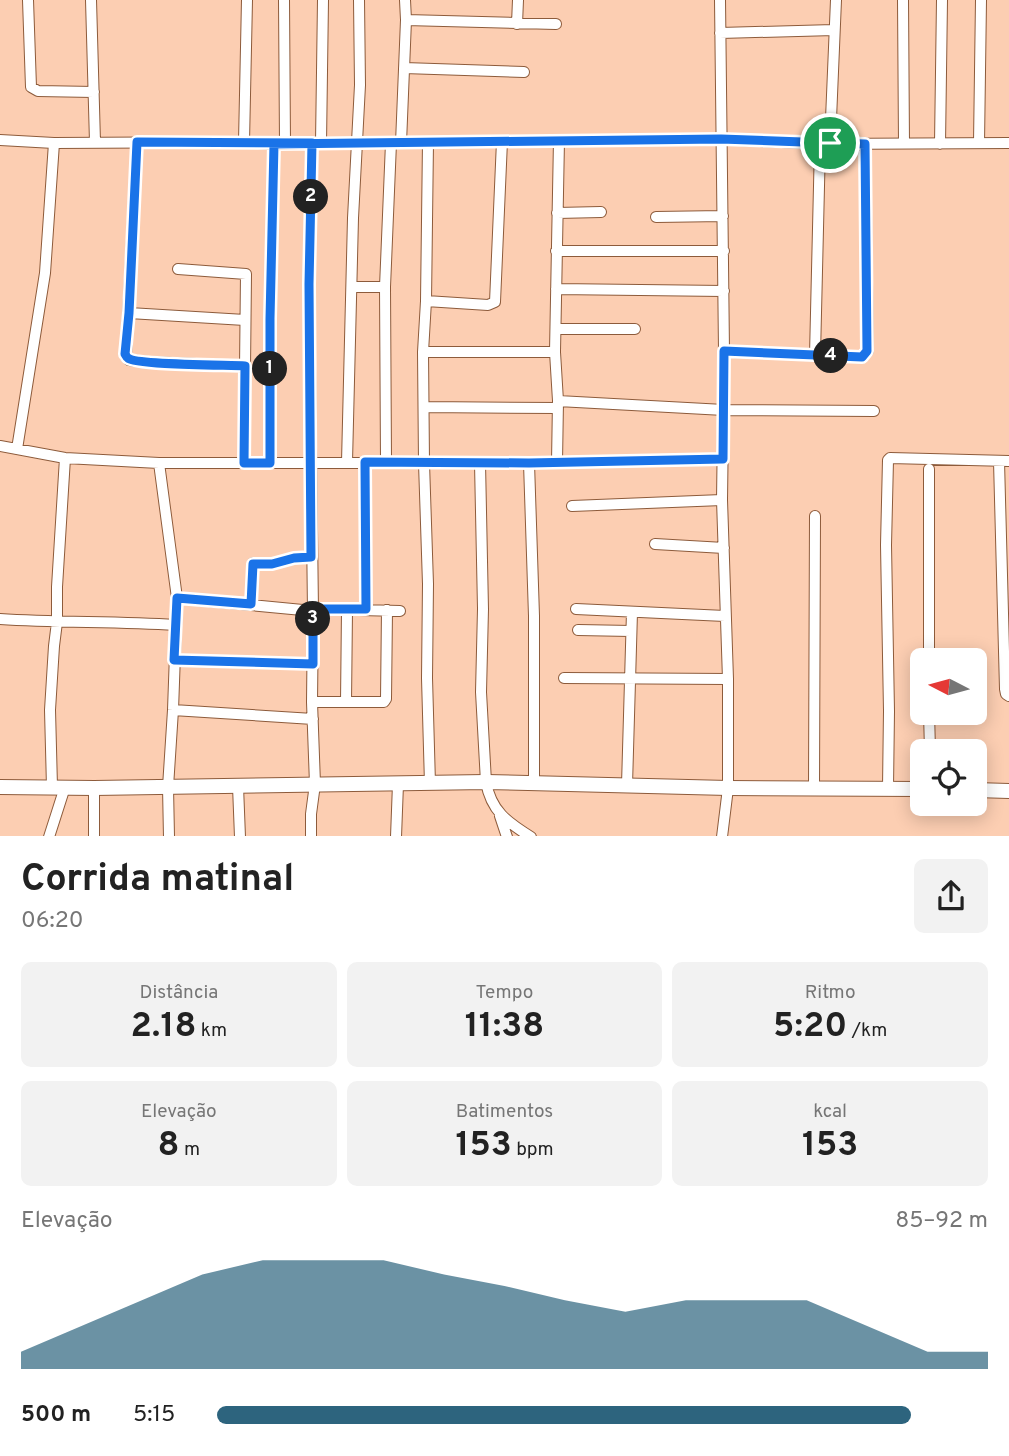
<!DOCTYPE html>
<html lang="pt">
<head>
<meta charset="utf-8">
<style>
  :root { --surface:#fff; --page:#f2f2f2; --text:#222; --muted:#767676; --accent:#2d647e }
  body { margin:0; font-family:Overpass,sans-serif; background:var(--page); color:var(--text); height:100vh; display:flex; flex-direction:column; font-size:26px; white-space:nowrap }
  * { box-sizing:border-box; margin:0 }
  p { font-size:23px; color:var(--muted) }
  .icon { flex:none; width:38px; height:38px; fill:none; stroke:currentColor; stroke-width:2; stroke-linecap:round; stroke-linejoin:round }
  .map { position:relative; height:836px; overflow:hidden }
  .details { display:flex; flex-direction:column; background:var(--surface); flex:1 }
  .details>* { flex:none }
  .needle { width:46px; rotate:276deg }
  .tools { position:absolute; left:910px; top:648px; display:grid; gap:14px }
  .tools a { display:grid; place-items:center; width:77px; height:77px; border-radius:10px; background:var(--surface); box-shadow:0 4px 18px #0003; font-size:35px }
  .pin { position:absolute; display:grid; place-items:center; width:60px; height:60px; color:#fff; margin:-30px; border:4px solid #fff; border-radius:50%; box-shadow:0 2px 7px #0007 }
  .km { position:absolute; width:35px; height:35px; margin:-18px; border-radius:50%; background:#222; color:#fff; font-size:19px; line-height:35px; text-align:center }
  .round { display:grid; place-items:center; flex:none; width:74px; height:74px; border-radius:10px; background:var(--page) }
  .head { display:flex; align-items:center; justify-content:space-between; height:119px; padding:0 21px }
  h1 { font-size:38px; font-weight:700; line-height:52px }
  .metrics { display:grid; grid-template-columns:repeat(3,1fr); gap:10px; height:119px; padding:7px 21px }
  .metrics div { display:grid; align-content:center; border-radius:10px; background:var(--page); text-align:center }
  .metrics b { font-size:35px; font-weight:700 }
  .metrics small { font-size:19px; font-weight:400 }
  .metrics p { font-size:19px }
  .chart { height:196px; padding:14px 21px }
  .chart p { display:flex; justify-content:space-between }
  .chart svg { width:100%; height:126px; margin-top:7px; fill:var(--accent); opacity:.7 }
  ul { padding:0 21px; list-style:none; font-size:23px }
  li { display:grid; grid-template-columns:112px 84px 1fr; align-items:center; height:52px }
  li i { height:18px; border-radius:9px; background:var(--accent) }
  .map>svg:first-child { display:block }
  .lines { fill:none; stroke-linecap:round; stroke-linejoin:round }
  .minor-casing { stroke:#8d5b3b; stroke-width:12 }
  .tertiary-casing { stroke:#8d5b3b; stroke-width:16 }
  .minor { stroke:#fff; stroke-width:10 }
  .tertiary { stroke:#fff; stroke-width:14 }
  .route-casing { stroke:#fff; stroke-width:14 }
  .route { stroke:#1a73e8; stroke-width:9 }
</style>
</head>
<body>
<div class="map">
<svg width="1009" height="837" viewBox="0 0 1009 837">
  <rect width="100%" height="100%" fill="#fcceb2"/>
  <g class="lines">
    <g class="minor-casing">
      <path id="minor" d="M28 0 31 87 38 91 94 92
        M91 0 95 142
        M284 0 285 143
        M720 0 724 351 722 500 728 679V788L722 837
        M903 0 904 144
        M406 20 556 24
        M517 24 518 0
        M720 33 834 30
        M404 68 524 72
        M0 140 54 143 244 142 274 144 721 139 820 144 1009 143
        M137 142 126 357 129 360 148 362 245 366
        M244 142 247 0
        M428 142 426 301 423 352 424 463 428 584 427 678 430 784
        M321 143 323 0
        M401 143 406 20 405 0
        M830 143 836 0
        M979 143 981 0
        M940 144 942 0
        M557 213 601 212
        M656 217 723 216
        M556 251H724
        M178 269 246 274 244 463
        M352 287H385
        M556 289 724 291
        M426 301 488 305 495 302 502 141
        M129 313 245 320
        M556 329H635
        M724 351 856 357H862L868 351 865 144
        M423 352H555
        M815 355 820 144
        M558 401 724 410 874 411
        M424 407 558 408
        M0 446 65 458 159 463H529L723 459
        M17 449 45 273 54 143
        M999 461 1005 689 1006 694 1009 696
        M347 462 353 218 360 85 359 0
        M365 462 366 609
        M386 462 385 287 391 143
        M557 462 558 401 555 352 559 140
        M159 463 177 598 173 710 168 787 169 837
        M269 463 270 319 274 144
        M480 463 483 609 481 692 486 782C491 811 507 822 531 837
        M529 463 534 616V783
        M929 469V660
        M572 506 722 500
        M655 544 724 548
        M177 598 313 611 319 609 400 611
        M251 604 253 563 272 564 294 558 311 557
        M576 609 725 616
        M0 619C58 623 117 621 175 625
        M578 630 631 631
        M174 660 313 664
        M564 678 728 679
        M312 702H384L386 699 387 610
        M346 702 347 610
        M173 710 313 719
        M929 712 930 751
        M627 785 632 612
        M238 786 240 837
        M52 787 50 710 54 646 57 622V587L65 458
        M814 788 815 516
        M888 788 889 711 886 545 888 460 890 458 1009 461
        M500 816 507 837
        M49 837 65 787
        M94 837V788
        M311 837V814L315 784 312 702 313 611 309 284 312 143
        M396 837 398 784"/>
    </g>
    <g class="tertiary-casing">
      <path id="tertiary" d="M0 787 94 788 486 782 728 788 922 789
        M975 790 1009 791"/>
    </g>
    <use href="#minor" class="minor"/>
    <use href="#tertiary" class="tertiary"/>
  </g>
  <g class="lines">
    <g class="route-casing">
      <path id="route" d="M830 143 721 139 274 144 270 319V463H244L245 366C229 365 135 365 128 358 126 357 126 355 125 354L129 313 137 142 312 143 309 284 311 557 294 558 272 564H253L251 604 177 598 174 660 313 664V611L319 609H366L365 462 529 463 723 459 724 351 862 357 867 351 865 144 830 143"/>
    </g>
    <use href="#route" class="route"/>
  </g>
</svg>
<div class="tools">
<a><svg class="needle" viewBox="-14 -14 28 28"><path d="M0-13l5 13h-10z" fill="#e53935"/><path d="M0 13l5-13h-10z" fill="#767676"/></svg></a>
<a><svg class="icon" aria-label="locate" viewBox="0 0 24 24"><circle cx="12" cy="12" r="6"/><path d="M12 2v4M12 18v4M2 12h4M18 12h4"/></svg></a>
</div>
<div class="pin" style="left:830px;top:143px;background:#1e9e55"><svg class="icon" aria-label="arrive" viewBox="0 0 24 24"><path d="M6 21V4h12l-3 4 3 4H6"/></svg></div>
<b class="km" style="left:270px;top:369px">1</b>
<b class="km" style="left:311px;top:197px">2</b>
<b class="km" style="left:313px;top:619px">3</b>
<b class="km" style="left:831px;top:356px">4</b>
</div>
<section class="details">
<div class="head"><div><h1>Corrida matinal</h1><p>06:20</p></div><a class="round"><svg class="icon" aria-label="share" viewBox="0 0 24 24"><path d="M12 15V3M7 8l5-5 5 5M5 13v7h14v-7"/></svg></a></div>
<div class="metrics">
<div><p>Distância</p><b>2.18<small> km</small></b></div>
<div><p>Tempo</p><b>11:38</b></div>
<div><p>Ritmo</p><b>5:20<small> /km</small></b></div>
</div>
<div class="metrics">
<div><p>Elevação</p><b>8<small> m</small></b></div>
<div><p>Batimentos</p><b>153<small> bpm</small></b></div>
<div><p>kcal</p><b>153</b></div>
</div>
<div class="chart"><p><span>Elevação</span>85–92 m</p>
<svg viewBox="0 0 160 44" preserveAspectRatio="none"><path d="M0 44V38L10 29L20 20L30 11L40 6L50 6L60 6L70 11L80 15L90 20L100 24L110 20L120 20L130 20L140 29L150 38L160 38V44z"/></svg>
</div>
<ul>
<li><b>500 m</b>5:15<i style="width:90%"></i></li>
</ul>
</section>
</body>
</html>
